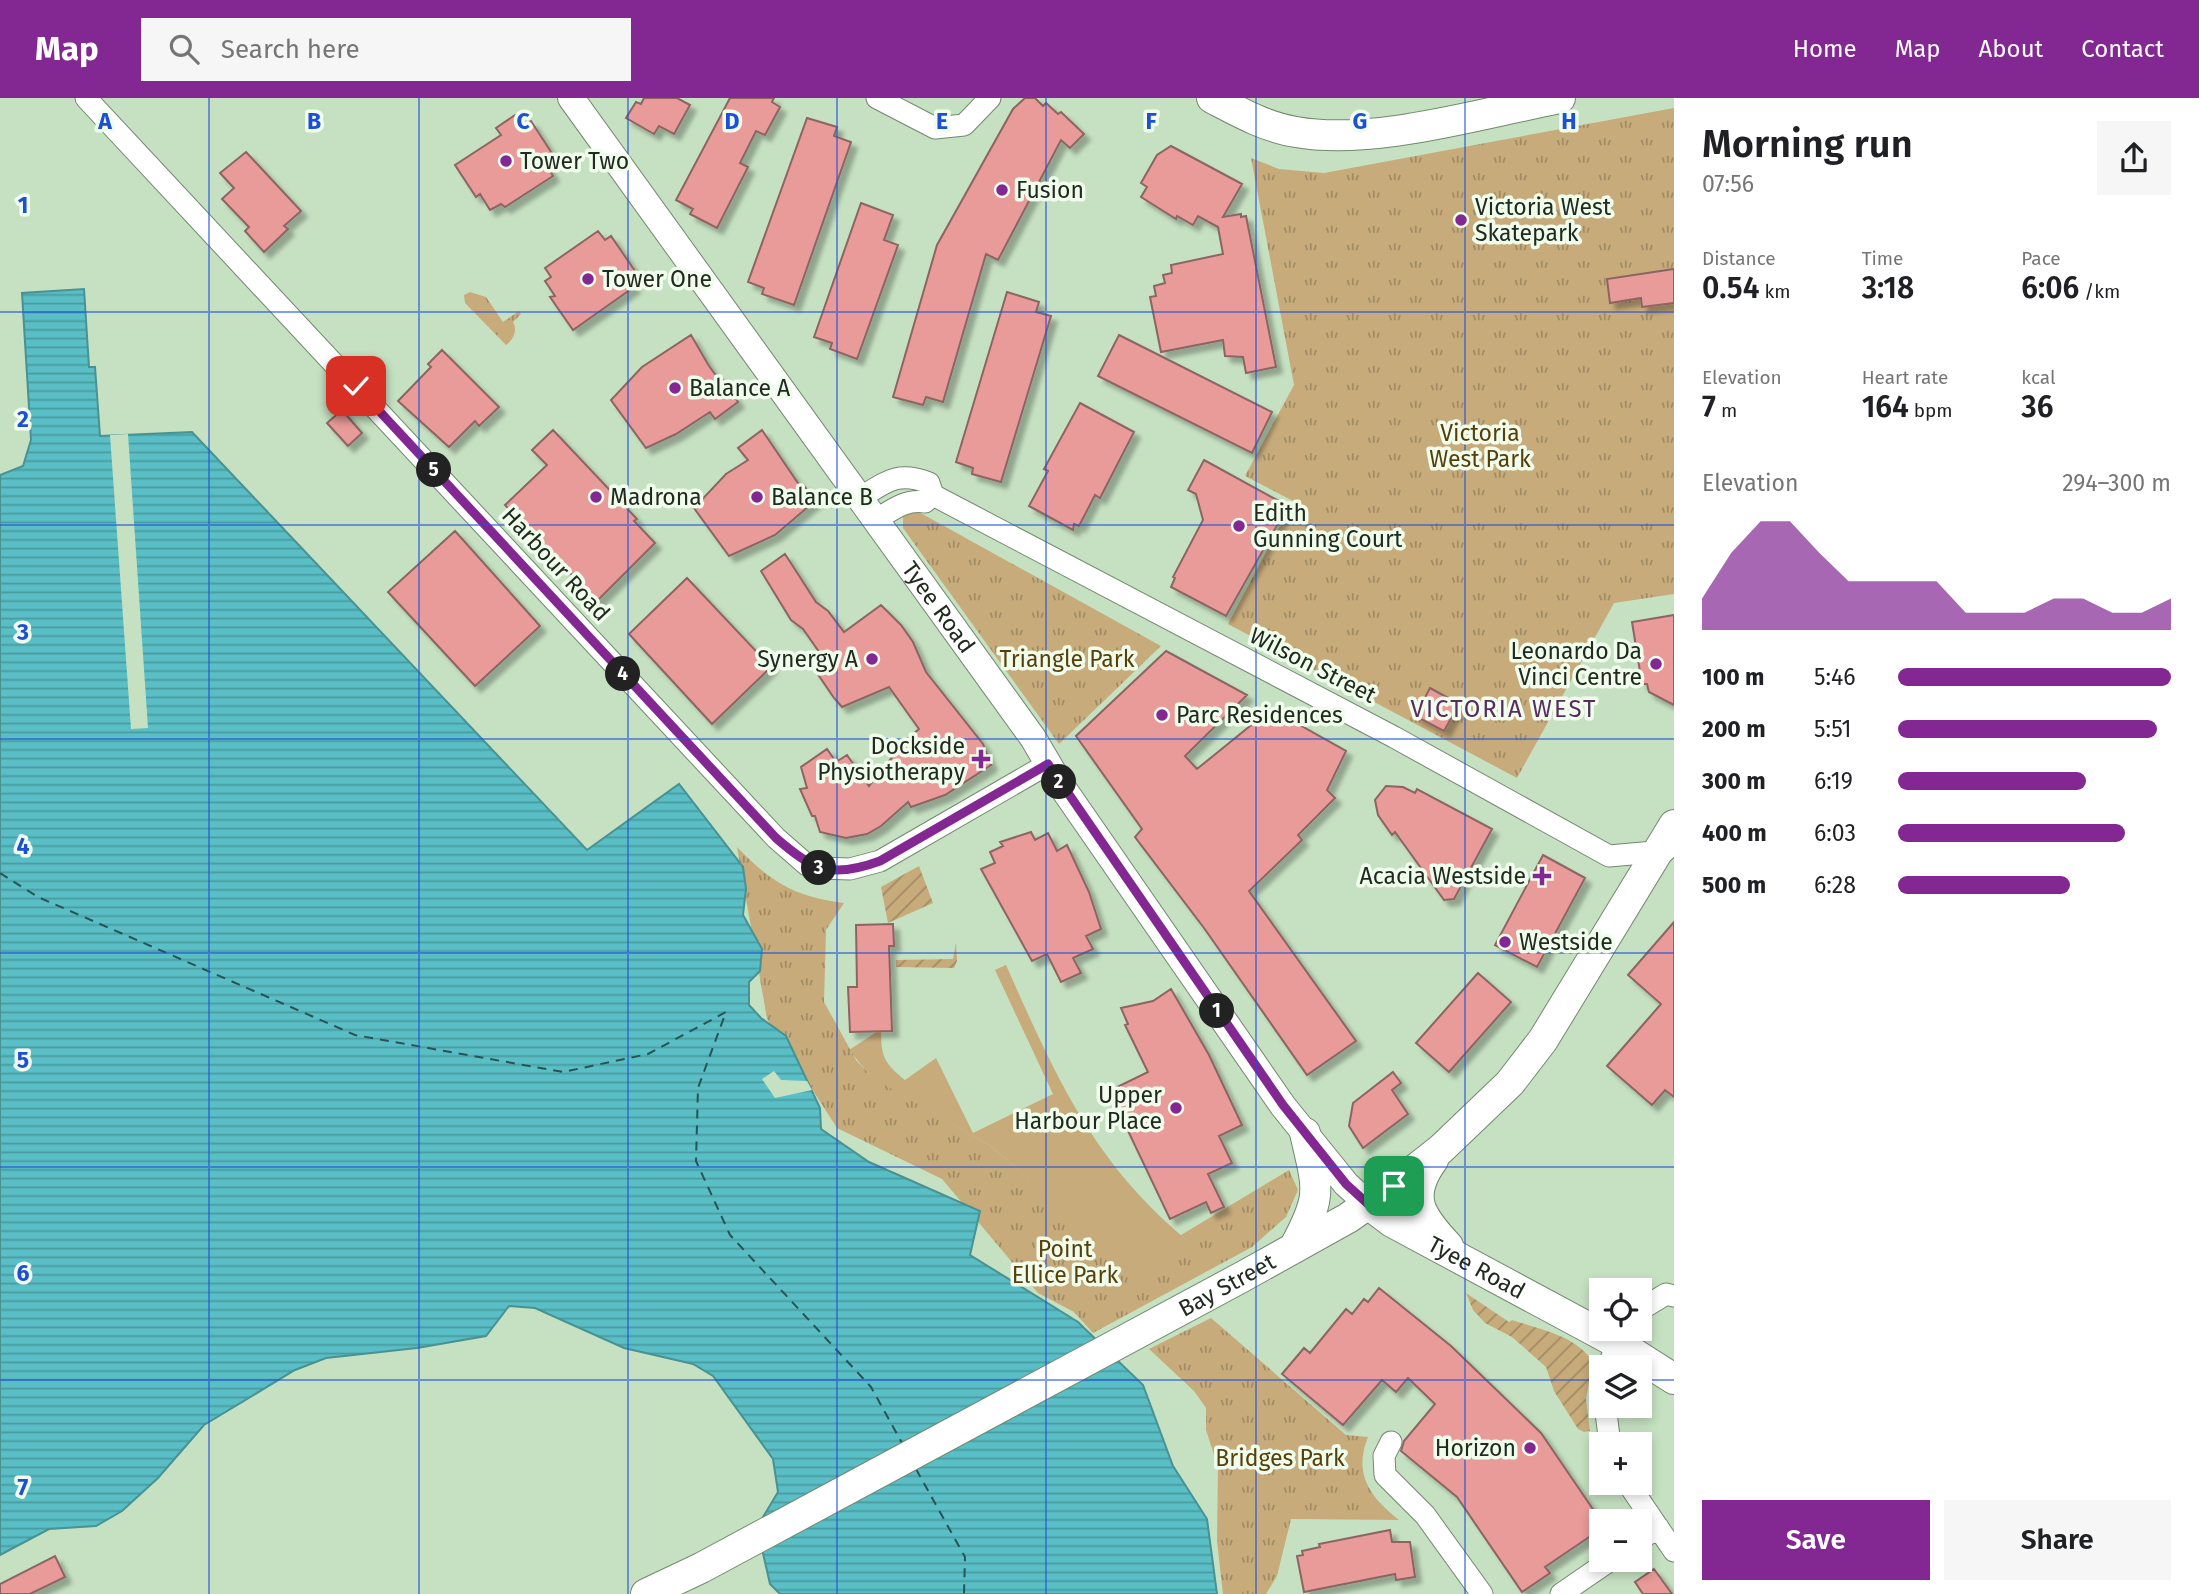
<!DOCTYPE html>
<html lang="en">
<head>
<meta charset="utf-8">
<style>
  :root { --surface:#fff; --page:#f6f6f6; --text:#202124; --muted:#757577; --accent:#832793 }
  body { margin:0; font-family:"Fira Sans",sans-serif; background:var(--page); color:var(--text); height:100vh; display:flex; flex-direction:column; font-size:26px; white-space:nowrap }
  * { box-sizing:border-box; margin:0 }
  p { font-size:23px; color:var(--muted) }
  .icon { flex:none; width:38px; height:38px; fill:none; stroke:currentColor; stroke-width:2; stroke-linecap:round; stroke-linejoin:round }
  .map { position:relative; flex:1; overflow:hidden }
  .side { display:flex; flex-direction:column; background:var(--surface); width:525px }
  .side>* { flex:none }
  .tools { position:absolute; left:1589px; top:1180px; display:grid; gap:14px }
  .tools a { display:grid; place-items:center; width:63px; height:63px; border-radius:0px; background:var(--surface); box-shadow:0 4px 10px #0003; font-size:35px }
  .pin { position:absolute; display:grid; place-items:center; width:60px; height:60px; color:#fff; margin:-30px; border-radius:14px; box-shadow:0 4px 10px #0006 }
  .km { position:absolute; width:35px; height:35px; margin:-18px; border-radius:50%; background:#222; color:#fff; font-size:19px; line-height:35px; text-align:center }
  .round { display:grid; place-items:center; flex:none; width:74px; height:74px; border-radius:0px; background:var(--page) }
  .overview { display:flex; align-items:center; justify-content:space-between; height:119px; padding:0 28px }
  h1 { font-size:38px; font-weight:600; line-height:52px }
  .figures { display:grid; grid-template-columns:repeat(3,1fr); gap:10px; height:119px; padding:7px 28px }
  .figures div { display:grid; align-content:center }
  .figures b { font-size:30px; font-weight:600 }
  .figures small { font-size:19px; font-weight:400 }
  .figures p { font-size:19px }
  .chart { height:196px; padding:14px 28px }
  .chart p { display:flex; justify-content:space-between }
  .chart svg { width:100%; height:126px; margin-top:7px; fill:var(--accent); opacity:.7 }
  .cta { display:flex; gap:14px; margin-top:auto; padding:14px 28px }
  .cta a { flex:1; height:80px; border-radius:0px; background:var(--accent); color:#fff; font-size:28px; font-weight:600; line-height:80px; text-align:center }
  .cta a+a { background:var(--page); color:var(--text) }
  ul { padding:0 28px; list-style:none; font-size:23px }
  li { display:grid; grid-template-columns:112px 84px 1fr; align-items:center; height:52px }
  li i { height:18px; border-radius:9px; background:var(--accent) }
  header { display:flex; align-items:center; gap:42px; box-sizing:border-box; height:98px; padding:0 35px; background:var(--accent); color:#fff }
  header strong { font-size:33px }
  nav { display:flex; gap:38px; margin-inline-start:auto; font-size:24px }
  .search { width:490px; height:63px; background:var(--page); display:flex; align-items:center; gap:18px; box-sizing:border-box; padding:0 24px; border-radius:0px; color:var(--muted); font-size:26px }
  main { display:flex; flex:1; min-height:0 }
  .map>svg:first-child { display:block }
  .grass { fill:#c7ab7b }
  .park { fill:url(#park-tufts) }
  .garden { fill:url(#garden-furrows) }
  .water { fill:url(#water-rules); stroke:#489293; stroke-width:2 }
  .pier { fill:#c6e1c2 }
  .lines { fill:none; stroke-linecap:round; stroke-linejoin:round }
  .ferry { stroke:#275457; stroke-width:2; stroke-dasharray:9 7; stroke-linecap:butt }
  .building { fill:#e99b99; stroke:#8c6563; stroke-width:2; filter:url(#shadow) }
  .minor-casing { stroke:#71896d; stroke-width:23 }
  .tertiary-casing { stroke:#71896d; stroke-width:28 }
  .secondary-casing { stroke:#71896d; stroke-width:32 }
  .minor { stroke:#fff; stroke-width:21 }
  .tertiary { stroke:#fff; stroke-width:26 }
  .secondary { stroke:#fff; stroke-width:30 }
  .route-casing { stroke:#fff; stroke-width:14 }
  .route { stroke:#832793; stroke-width:9 }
  .grid { fill:none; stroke:#1d4ed8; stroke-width:2; stroke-opacity:0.55 }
  .poi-dot { fill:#832793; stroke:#f0fded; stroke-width:2.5 }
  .labels { text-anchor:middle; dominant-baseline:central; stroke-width:7; stroke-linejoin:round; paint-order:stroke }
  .poi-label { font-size:23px; fill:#202a1e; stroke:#f0fded; text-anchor:start }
  .park-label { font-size:23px; fill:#573f08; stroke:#f0fded }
  .street-label { font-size:23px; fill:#202a1e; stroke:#f0fded }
  .neighbourhood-label { font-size:24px; letter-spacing:2px; fill:#592c61; stroke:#f0fded }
  .grid-label { font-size:23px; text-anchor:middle; font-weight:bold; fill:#1d4ed8; stroke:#f0fded; stroke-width:7; stroke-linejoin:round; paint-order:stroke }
</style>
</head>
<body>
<header>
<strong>Map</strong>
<div class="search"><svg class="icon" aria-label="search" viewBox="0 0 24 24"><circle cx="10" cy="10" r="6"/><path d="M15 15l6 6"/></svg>Search here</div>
<nav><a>Home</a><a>Map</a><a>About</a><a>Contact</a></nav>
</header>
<main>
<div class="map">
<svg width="1674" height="1496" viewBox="0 0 1674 1496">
  <defs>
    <pattern id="park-tufts" width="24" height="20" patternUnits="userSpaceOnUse" patternTransform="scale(1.75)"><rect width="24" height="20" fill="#c7ab7b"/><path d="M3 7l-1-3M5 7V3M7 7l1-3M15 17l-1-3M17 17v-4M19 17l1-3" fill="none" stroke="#a18b64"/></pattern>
    <pattern id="garden-furrows" width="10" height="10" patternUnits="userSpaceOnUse" patternTransform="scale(1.75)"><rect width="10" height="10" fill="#c7ab7b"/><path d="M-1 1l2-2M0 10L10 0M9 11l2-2" fill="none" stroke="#a18b64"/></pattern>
    <pattern id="water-rules" width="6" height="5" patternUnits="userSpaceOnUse" patternTransform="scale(1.75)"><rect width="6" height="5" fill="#59bec5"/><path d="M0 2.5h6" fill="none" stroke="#499b9f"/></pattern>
    <filter id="shadow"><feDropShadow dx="6" dy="6" stdDeviation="2" flood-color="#0004"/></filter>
  </defs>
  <rect width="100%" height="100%" fill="#c6e1c2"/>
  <path class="grass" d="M1006 867C1056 979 1094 1068 1193 1147L1138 1176 991 1048 874 982 849 952 881 931C881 959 884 965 905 982L936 960 973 1035 1053 996 995 872Z"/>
  <path class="park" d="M1674 10V496L1614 505 1517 680 1228 526 1293 403 1245 378 1294 287 1251 60 1279 71 1324 75Z
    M470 194 486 199 503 224 519 213 521 216 513 224C518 233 513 242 506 247L465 205 464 197Z
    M917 413 1161 548 1059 646 903 430V418Z
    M737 749C772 785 794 798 844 805L826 832 824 904 856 962 874 981 991 1048 1138 1175 1192 1147 1181 1137 1289 1072 1298 1092 1286 1119 1252 1149 1093 1235 1074 1214 1038 1195 942 1081 837 1030 767 921Z
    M1211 1220 1346 1337 1368 1339C1353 1376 1370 1399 1399 1422L1291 1421 1277 1478 1266 1496H1223L1217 1443 1218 1369 1206 1332V1310L1194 1293 1149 1251Z"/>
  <path class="garden" d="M919 768 933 805 888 825 881 789Z
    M956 845 957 863 954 870 896 869V862L953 861Z
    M1466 1195 1509 1224 1512 1222C1539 1231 1577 1238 1593 1264L1586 1301 1590 1333 1584 1334 1578 1331 1554 1293 1546 1269 1512 1239 1485 1225 1473 1212Z"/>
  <path class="water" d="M84 191 89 269H95L100 338 192 334 587 752 679 686 743 769 746 791 743 817 762 851 760 873 749 884V907L761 920 786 938 820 1010 821 1031 869 1064 980 1113 970 1157 1078 1224 1143 1287 1173 1368 1207 1421 1217 1496H780L770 1486 757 1429 778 1394 773 1361 713 1278 693 1266 624 1250 535 1210 509 1208 486 1238 417 1250 326 1260 295 1272 204 1327 158 1380 122 1413 96 1428 49 1431 0 1457V377L23 368 31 342 22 195Z"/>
  <path class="pier" d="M128 336 148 630 131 631 110 337Z
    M774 973 781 982 807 983 812 992 775 1000 762 981Z"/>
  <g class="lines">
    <path class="ferry" d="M0 775 38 799 355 937 563 974 648 956 726 914 698 990 696 1063 730 1137 871 1289 902 1345
      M916 1371 965 1459 964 1496"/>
  </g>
  <path class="building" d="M644 0H677L690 7 674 36 659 28 654 36 626 20 636 4 641 6Z
    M730 0H774L772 4 780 9 765 37 756 33 740 65 748 69 717 130 690 116 693 111 676 102Z
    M1025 0H1035L1043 8 1046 5 1058 16 1061 14 1084 36 1070 50 1061 42 998 162 986 156 943 304 926 299 923 307 893 299 937 147 1013 11Z
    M515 17 523 28 531 23 555 60 546 66 553 78 505 109 501 106 490 112 480 96 476 99 455 67 501 37 496 30Z
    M807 20 837 29 834 38 851 44 794 207 762 196 764 190 748 184Z
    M1171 48 1242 86 1223 119 1241 116V119L1246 118 1276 269 1246 275 1243 259 1225 258 1223 242 1161 254 1150 199 1156 198 1154 188 1165 185 1163 177 1172 175 1171 167 1223 156 1218 129 1198 118 1193 127 1177 118 1176 121 1141 99 1147 89 1141 85 1157 57Z
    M246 54 301 113 284 128 288 131 264 154 245 133 249 129 222 101 234 90 220 75Z
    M861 105 893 117 884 142 898 147 857 261 830 251 832 245 814 239Z
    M598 133 605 142 611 138 635 173 627 179 634 189 573 232 550 199 555 198 545 183 551 179 545 170Z
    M1674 171V205L1642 209 1641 200 1610 205 1607 181Z
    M1007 194 1039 204 1036 214 1051 218 1001 384 972 376 973 370 956 364Z
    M691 237 709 268 718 280 720 278 738 304 715 321 710 314 676 336 646 350 611 302 642 269Z
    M1119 237 1272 314 1252 355 1098 278Z
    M442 252 499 309 479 328 475 323 449 349 398 303 431 269 428 266Z
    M1080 305 1134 334 1100 400 1095 397 1079 428 1074 426 1073 432 1029 408 1048 373 1044 371Z
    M342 312 362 335 348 348 327 325Z
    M553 332 637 421 634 423 655 445 597 503 505 407 547 367 532 352Z
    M762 332 800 388 803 386 815 403 775 437 729 458 694 410 726 376 748 362 738 350Z
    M1204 362 1288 408 1226 518 1171 489 1175 480 1173 479 1203 422 1196 396 1188 392Z
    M455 433 540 528 475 588 388 494Z
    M785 456 816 504 828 513 844 534 881 507 901 527 913 544 926 574 983 646 991 667 945 697 911 709 908 704 881 728 867 736 846 740 820 734 815 718H812L800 691 807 690 801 669 827 651 836 664 847 657 869 688 906 642 919 631 889 589 842 609 834 600 815 572 824 561 803 531 791 522 761 473Z
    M687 480 771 569 712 626 629 536Z
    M1674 517V607L1649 594 1647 586H1642L1632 524Z
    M1166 553 1247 597 1185 658 1197 671 1271 611 1346 653 1327 692 1335 700 1298 737 1302 742 1249 793 1356 943 1307 977 1204 830 1135 739 1142 731 1076 638Z
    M1430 590 1459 606 1444 633 1415 618Z
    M1386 688 1403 689 1415 695 1417 691 1492 731 1454 801 1444 802 1395 734 1392 737 1378 717 1375 702Z
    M1031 734 1035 742 1048 735 1057 753 1067 747 1089 794 1101 831 1086 838 1093 851 1073 860 1081 875 1061 884 1047 856 1032 863 981 771 995 765 990 754 1003 748 1000 744Z
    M1543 757 1585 780 1537 869 1495 847Z
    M1674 824V999L1665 992 1652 1007 1607 968 1661 906 1628 877Z
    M893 826 894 848H889L892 933 850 934 848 889H857L856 827Z
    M1478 875 1511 904 1449 974 1416 945Z
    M1171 891 1209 957 1242 1027 1219 1038 1232 1065 1208 1076 1224 1109 1211 1115 1206 1104 1170 1121 1109 993 1148 974 1125 927 1128 926 1121 910 1153 903Z
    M1393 974 1401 985 1392 992 1408 1016 1363 1050 1349 1028 1353 1005Z
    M1379 1190 1451 1248 1541 1335 1601 1423V1431L1545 1469 1550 1475 1522 1494 1457 1399 1401 1353 1404 1343 1435 1306 1408 1280 1396 1294 1382 1282 1343 1327 1282 1276 1304 1250 1310 1255 1346 1211 1352 1216 1364 1201 1368 1204Z
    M1390 1432 1392 1444H1410L1415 1479 1396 1482 1395 1476 1304 1494 1297 1458 1303 1457 1302 1453 1320 1449 1319 1446Z
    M55 1458 65 1479 30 1496H0V1486Z
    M1654 1471 1672 1496H1643L1635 1484Z"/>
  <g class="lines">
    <g class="minor-casing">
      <path id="minor" d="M86 0 776 740 807 767 820 770 850 771 880 763 1048 666
        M877 0 935 30 964 27 990 0
        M860 400C887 383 898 373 929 385L933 397 1394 639 1609 758 1665 753
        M876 422C892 412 905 401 925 404L933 397
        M1640 1212 1666 1196 1674 1198
        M1607 1269 1626 1230
        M1605 1307 1610 1346
        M1391 1344 1384 1358 1385 1377 1425 1417 1482 1496
        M1627 1384 1674 1453
        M1640 1442 1658 1429
        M1561 1496 1612 1461"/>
    </g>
    <g class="tertiary-casing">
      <g id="tertiary">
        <path id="s1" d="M571 0 1033 640 1060 686 1283 1008 1346 1086 1368 1106"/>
      </g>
    </g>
    <g class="secondary-casing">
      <g id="secondary">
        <path d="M1212 0C1239 14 1265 29 1296 34 1373 48 1482 15 1560 0"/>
        <path d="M1433 1062C1406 1099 1420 1118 1448 1148"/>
        <path id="s2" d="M1368 1106 1392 1124 1619 1246 1674 1281"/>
        <path d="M1294 1150C1323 1097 1318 1092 1305 1035"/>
        <path id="s3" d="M646 1496 701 1470 1242 1179 1348 1120 1394 1088 1441 1051 1510 985 1543 942 1674 727"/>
      </g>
    </g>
    <use href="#minor" class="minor"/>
    <use href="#tertiary" class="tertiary"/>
    <use href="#secondary" class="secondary"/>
  </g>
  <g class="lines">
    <g class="route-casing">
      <path id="route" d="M356 288 776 740C813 772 831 781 880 763L1048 666 1283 1007 1346 1086 1368 1106 1394 1088"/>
    </g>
    <use href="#route" class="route"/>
  </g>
  <path class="grid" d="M209 0V1496M419 0V1496M628 0V1496M837 0V1496M1046 0V1496M1256 0V1496M1465 0V1496M0 214H1674M0 427H1674M0 641H1674M0 855H1674M0 1069H1674M0 1282H1601M1640 1282H1674"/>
  <g class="poi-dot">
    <circle cx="506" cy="63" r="7"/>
    <circle cx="1002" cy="92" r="7"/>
    <circle cx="1461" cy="122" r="7"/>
    <circle cx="588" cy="181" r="7"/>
    <circle cx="675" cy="290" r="7"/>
    <circle cx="596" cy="399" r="7"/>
    <circle cx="757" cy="399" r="7"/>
    <circle cx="1239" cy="428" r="7"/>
    <circle cx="872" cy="561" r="7"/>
    <circle cx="1656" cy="566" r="7"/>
    <circle cx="1162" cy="617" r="7"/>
    <path d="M977.5 650.5h7v7h7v7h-7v7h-7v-7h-7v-7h7z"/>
    <path d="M1538.5 767.5h7v7h7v7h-7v7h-7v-7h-7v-7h7z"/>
    <circle cx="1505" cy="844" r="7"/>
    <circle cx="1176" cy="1010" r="7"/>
    <circle cx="1530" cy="1350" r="7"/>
  </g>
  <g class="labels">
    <g class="poi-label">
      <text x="520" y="63">Tower Two</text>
      <text x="1016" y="92">Fusion</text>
      <text x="1475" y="109">Victoria West<tspan x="1475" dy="26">Skatepark</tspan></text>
      <text x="602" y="181">Tower One</text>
      <text x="689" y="290">Balance A</text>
      <text x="610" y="399">Madrona</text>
      <text x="771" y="399">Balance B</text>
      <text x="1253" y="415">Edith<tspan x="1253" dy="26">Gunning Court</tspan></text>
      <text x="1642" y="553" text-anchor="end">Leonardo Da<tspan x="1642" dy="26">Vinci Centre</tspan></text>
      <text x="858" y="561" text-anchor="end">Synergy A</text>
      <text x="1176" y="617">Parc Residences</text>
      <text x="965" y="648" text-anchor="end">Dockside<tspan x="965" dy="26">Physiotherapy</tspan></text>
      <text x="1526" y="778" text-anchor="end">Acacia Westside</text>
      <text x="1519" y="844">Westside</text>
      <text x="1162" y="997" text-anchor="end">Upper<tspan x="1162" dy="26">Harbour Place</tspan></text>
      <text x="1516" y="1350" text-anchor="end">Horizon</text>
    </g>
    <g class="park-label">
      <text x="1480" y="335">Victoria<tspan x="1480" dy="26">West Park</tspan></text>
      <text x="1067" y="561">Triangle Park</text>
      <text x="1065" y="1151">Point<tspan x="1065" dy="26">Ellice Park</tspan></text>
      <text x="1280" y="1360">Bridges Park</text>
    </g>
    <g class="street-label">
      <text transform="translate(556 466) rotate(47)">Harbour Road</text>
      <text stroke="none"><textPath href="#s1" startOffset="628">Tyee Road</textPath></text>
      <text transform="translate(1313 567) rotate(27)">Wilson Street</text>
      <text stroke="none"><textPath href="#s2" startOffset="126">Tyee Road</textPath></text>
      <text stroke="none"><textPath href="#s3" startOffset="658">Bay Street</textPath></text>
    </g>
    <g class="neighbourhood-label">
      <text x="1504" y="611">VICTORIA WEST</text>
    </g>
  </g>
  <g class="grid-label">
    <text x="105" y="31">A</text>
    <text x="314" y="31">B</text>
    <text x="523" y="31">C</text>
    <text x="732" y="31">D</text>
    <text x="942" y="31">E</text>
    <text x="1151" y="31">F</text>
    <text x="1360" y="31">G</text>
    <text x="1569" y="31">H</text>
    <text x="23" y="115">1</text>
    <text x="23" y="329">2</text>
    <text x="23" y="542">3</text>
    <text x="23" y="756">4</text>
    <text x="23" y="970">5</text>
    <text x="23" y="1183">6</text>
    <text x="23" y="1397">7</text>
  </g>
</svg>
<div class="tools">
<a><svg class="icon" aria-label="locate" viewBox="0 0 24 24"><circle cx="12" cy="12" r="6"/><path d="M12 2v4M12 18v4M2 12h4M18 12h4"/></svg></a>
<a><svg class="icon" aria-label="layers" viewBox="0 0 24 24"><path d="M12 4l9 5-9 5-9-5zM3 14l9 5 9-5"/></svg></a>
<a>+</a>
<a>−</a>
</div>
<div class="pin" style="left:1394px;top:1088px;background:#1e9e55"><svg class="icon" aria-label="arrive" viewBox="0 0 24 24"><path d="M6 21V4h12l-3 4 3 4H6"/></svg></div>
<div class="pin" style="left:356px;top:288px;background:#d93025"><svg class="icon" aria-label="check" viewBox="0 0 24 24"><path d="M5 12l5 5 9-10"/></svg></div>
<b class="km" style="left:1217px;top:913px">1</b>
<b class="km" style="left:1059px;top:684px">2</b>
<b class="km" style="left:819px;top:770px">3</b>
<b class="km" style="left:623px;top:576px">4</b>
<b class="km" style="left:434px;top:372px">5</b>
</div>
<section class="side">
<div class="overview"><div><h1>Morning run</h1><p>07:56</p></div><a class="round"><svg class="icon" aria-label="share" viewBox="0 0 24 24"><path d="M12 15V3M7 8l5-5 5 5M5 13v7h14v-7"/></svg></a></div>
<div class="figures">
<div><p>Distance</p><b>0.54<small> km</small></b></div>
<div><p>Time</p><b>3:18</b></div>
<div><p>Pace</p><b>6:06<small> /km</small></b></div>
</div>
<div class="figures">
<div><p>Elevation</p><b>7<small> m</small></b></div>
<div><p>Heart rate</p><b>164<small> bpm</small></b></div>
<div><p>kcal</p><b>36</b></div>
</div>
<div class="chart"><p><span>Elevation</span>294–300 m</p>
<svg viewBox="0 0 160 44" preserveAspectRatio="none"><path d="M0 44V33L10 17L20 6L30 6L40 17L50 27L60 27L70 27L80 27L90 38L100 38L110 38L120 33L130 33L140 38L150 38L160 33V44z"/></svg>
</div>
<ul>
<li><b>100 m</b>5:46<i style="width:100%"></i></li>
<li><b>200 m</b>5:51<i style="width:95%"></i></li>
<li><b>300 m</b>6:19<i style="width:69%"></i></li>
<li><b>400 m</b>6:03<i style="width:83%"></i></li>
<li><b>500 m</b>6:28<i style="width:63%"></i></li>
</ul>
<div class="cta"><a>Save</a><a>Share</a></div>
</section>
</main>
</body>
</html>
